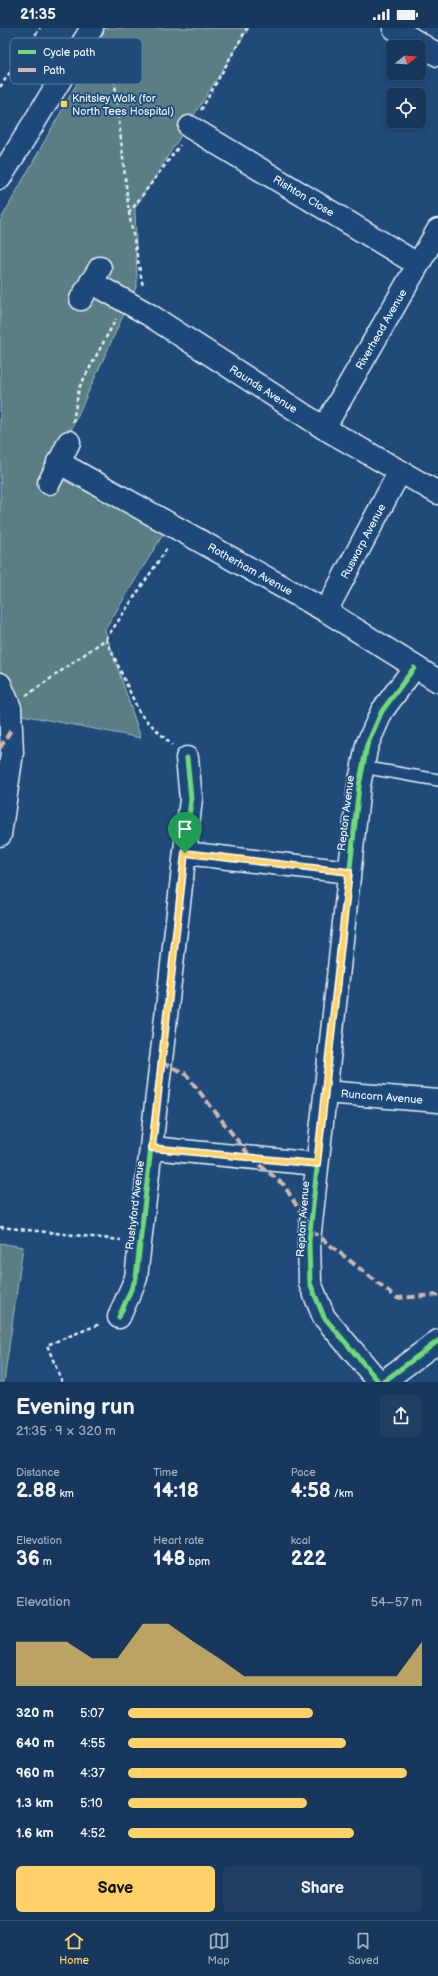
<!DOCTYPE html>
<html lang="en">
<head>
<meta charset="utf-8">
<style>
  :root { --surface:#17385c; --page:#203f62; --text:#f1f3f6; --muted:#9eacbb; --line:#365272; --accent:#ffd166 }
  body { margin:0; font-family:"Balsamiq Sans",sans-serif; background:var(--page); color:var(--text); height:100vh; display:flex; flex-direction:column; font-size:15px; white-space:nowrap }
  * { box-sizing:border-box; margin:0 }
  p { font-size:13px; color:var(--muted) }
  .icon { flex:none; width:22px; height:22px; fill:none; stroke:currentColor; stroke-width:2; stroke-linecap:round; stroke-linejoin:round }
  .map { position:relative; height:1354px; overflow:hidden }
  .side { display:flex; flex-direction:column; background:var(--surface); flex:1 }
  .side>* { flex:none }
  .needle { width:26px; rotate:73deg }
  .fabs { position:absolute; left:386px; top:12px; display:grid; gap:8px }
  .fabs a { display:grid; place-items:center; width:40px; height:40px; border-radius:6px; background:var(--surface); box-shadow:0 2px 6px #0003,0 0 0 1px var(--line); font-size:20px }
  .pin { position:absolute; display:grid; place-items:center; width:34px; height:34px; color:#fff; margin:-41px -17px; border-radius:50% 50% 50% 0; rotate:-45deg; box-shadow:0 0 4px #0007 }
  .pin .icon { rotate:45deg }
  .round { display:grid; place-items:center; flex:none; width:42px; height:42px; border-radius:6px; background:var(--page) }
  .overview { display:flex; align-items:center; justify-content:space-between; height:68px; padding:0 16px }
  h1 { font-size:22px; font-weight:600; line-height:30px }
  .metrics { display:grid; grid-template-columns:repeat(3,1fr); gap:6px; height:68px; padding:4px 16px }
  .metrics div { display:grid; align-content:center }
  .metrics b { font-size:20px; font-weight:600 }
  .metrics small { font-size:11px; font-weight:400 }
  .metrics p { font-size:11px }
  .chart { height:112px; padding:8px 16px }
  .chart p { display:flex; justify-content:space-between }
  .chart svg { width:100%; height:72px; margin-top:4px; fill:var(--accent); opacity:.7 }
  .primary-button { display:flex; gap:8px; margin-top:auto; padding:8px 16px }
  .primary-button a { flex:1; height:46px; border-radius:6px; background:var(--accent); color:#111; font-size:16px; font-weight:600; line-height:46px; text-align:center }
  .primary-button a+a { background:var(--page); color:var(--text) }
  ul { padding:0 16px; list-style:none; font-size:13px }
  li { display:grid; grid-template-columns:64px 48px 1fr; align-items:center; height:30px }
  li i { height:10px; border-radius:5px; background:var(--accent) }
  .status { display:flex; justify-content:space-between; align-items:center; height:28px; padding:0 20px; background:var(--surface); direction:ltr }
  .status svg { height:11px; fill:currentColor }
  .dock { display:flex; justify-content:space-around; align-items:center; height:56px; border-top:1px solid var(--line); background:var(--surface); font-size:11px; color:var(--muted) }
  .dock a { display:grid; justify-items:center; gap:2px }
  .dock .current { color:var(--accent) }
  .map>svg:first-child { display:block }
  .green { fill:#5a7e83; stroke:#a1b8be }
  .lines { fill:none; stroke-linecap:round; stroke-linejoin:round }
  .service-casing { stroke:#e8f1f8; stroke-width:14 }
  .minor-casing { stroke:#e8f1f8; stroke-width:25 }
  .primary-casing { stroke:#e8f1f8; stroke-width:25 }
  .path { stroke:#e8f1f8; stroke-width:2.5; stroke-dasharray:4 3; stroke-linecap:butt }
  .service { stroke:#1f4a7a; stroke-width:11 }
  .minor { stroke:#1f4a7a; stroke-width:22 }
  .primary { stroke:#1f4a7a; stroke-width:22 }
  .quiet { stroke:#d1b7ad; stroke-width:4; stroke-dasharray:8 4; stroke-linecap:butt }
  .cycleway-casing { stroke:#1f4a7a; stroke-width:8 }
  .cycleway { stroke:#71d979; stroke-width:5 }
  .route-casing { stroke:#fff; stroke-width:8 }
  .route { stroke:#ffd166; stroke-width:5 }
  .poi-dot { fill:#ffd166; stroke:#1f4a7a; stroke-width:1.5 }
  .labels { text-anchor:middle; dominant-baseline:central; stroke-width:3.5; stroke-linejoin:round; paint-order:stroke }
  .poi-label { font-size:11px; fill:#e8f1f8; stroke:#1f4a7a; text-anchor:start }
  .street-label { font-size:11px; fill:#e8f1f8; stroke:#1f4a7a }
  .key { fill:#1f4a7a; stroke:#5b7ca0; stroke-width:1 }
  .key-label { font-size:11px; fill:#e8f1f8 }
</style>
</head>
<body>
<div class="status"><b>21:35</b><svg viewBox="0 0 49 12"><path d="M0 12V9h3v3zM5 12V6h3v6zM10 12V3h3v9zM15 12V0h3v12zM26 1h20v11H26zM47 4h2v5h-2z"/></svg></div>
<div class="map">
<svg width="438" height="1354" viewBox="0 0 438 1354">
  <rect width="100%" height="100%" fill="#1f4a7a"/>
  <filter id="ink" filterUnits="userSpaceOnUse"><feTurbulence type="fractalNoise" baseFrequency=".025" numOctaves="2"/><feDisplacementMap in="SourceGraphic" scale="8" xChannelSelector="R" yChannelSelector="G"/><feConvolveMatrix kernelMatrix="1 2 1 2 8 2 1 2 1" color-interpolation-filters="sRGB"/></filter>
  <g filter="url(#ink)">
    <path class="green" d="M88 0H249L135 180 137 257 51 446 165 503 105 602 141 710 12 685 0 662V193L91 30Z
      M0 1215 23 1219 4 1354H0Z"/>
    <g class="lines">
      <g class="service-casing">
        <path id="service" d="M362 739 438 752"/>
      </g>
      <g class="minor-casing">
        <g id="minor">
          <path d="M394 0 438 27"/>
          <path id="s1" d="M190 99 417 236"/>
          <path id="s2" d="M91 254 148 286 324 400 438 465"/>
          <path d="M81 271 100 240"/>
          <path id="s3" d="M324 400 438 202"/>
          <path id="s4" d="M58 434 326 583 438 653"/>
          <path d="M49 455 69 414"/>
          <path id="s5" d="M326 583 400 443"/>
          <path d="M0 656 10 680 12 725 0 807"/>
          <path d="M185 825 349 844"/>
          <path id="s6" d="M325 1064 438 1073"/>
          <path d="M152 1120 317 1136"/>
          <path d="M119 1289 136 1250 191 771 187 730"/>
          <path d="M379 1354 324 1289 310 1255 309 1213 359 758 367 717 382 683 414 640"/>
          <path d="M383 1354 438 1313"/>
        </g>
      </g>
      <g class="primary-casing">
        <path id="primary" d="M0 150 92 0"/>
      </g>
      <path class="path" d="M110 10 129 185 143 259
        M0 59 40 0
        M201 82 247 0
        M129 185 180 117
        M73 394 79 360 116 291
        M106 611 140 686 172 717
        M26 668 106 611 168 519
        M0 1199 121 1212
        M62 1354 47 1317 100 1296"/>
      <use href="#service" class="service"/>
      <use href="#minor" class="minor"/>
      <use href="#primary" class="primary"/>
      <path class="quiet" d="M0 720 11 702
        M162 1035 185 1045 251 1130 284 1157 311 1202 397 1270 438 1267"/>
      <g class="cycleway-casing">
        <path id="cycleway" d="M119 1289 136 1250 191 771 187 730
          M379 1354 324 1289 310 1255 309 1213 359 758 367 717 382 683 414 640
          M383 1354 438 1313"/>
      </g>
      <use href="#cycleway" class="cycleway"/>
    </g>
  </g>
  <g class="lines" filter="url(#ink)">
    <g class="route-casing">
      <path id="route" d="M185 825 349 844 317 1136 152 1120Z"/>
    </g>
    <use href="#route" class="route"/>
  </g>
  <rect class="poi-dot" x="60" y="72" width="8" height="8" rx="2"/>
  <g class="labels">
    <g class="poi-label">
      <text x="72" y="70">Knitsley Walk (for<tspan x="72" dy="13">North Tees Hospital)</tspan></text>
    </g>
    <g class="street-label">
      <text stroke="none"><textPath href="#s1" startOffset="133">Rishton Close</textPath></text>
      <text stroke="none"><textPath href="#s3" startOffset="114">Riverhead Avenue</textPath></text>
      <text stroke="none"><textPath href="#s2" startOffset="203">Raunds Avenue</textPath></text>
      <text stroke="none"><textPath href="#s5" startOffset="79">Ruswarp Avenue</textPath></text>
      <text stroke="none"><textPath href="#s4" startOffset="220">Rotherham Avenue</textPath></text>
      <text transform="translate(346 785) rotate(-83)">Repton Avenue</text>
      <text stroke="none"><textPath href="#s6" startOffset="57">Runcorn Avenue</textPath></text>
      <text transform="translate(135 1177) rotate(-83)">Rushyford Avenue</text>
      <text transform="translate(303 1191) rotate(-86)">Repton Avenue</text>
    </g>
  </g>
  <rect x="10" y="10" width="132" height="46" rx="6" class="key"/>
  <rect x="18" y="22" width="18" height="4" fill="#71d979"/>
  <rect x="18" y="40" width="18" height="4" fill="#d1b7ad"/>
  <g class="key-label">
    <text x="43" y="28">Cycle path</text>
    <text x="43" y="46">Path</text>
  </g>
</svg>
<div class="fabs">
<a><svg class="needle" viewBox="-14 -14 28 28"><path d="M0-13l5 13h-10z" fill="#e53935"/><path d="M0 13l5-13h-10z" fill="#9eacbb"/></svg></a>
<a><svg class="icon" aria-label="locate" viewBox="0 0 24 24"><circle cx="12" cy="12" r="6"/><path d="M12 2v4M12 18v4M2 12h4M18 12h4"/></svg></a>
</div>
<div class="pin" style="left:185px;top:825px;background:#1e9e55"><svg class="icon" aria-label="arrive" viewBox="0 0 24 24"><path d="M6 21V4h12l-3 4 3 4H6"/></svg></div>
</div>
<section class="side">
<div class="overview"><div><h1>Evening run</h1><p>21:35 · 9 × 320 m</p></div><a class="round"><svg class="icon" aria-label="share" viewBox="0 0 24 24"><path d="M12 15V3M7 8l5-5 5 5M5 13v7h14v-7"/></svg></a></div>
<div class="metrics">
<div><p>Distance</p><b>2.88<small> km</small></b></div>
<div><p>Time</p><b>14:18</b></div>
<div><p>Pace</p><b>4:58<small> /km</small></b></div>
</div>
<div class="metrics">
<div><p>Elevation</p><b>36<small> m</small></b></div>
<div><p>Heart rate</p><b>148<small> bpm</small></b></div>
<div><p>kcal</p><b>222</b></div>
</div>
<div class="chart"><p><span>Elevation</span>54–57 m</p>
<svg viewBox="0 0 160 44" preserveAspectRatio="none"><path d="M0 44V17L10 17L20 17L30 27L40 27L50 6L60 6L70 17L80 27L90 38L100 38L110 38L120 38L130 38L140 38L150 38L160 17V44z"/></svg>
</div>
<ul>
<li><b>320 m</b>5:07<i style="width:63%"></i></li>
<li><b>640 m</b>4:55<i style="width:74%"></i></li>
<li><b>960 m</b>4:37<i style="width:95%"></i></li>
<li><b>1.3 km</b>5:10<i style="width:61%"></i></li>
<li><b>1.6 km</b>4:52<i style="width:77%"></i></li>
</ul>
<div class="primary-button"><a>Save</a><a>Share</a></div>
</section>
<nav class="dock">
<a class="current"><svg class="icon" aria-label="home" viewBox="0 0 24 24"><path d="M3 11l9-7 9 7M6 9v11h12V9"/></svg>Home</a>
<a><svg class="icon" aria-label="map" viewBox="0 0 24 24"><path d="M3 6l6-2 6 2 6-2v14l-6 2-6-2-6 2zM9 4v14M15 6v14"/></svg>Map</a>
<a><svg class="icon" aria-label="saved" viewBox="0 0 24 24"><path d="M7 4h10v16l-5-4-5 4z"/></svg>Saved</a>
</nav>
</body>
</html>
